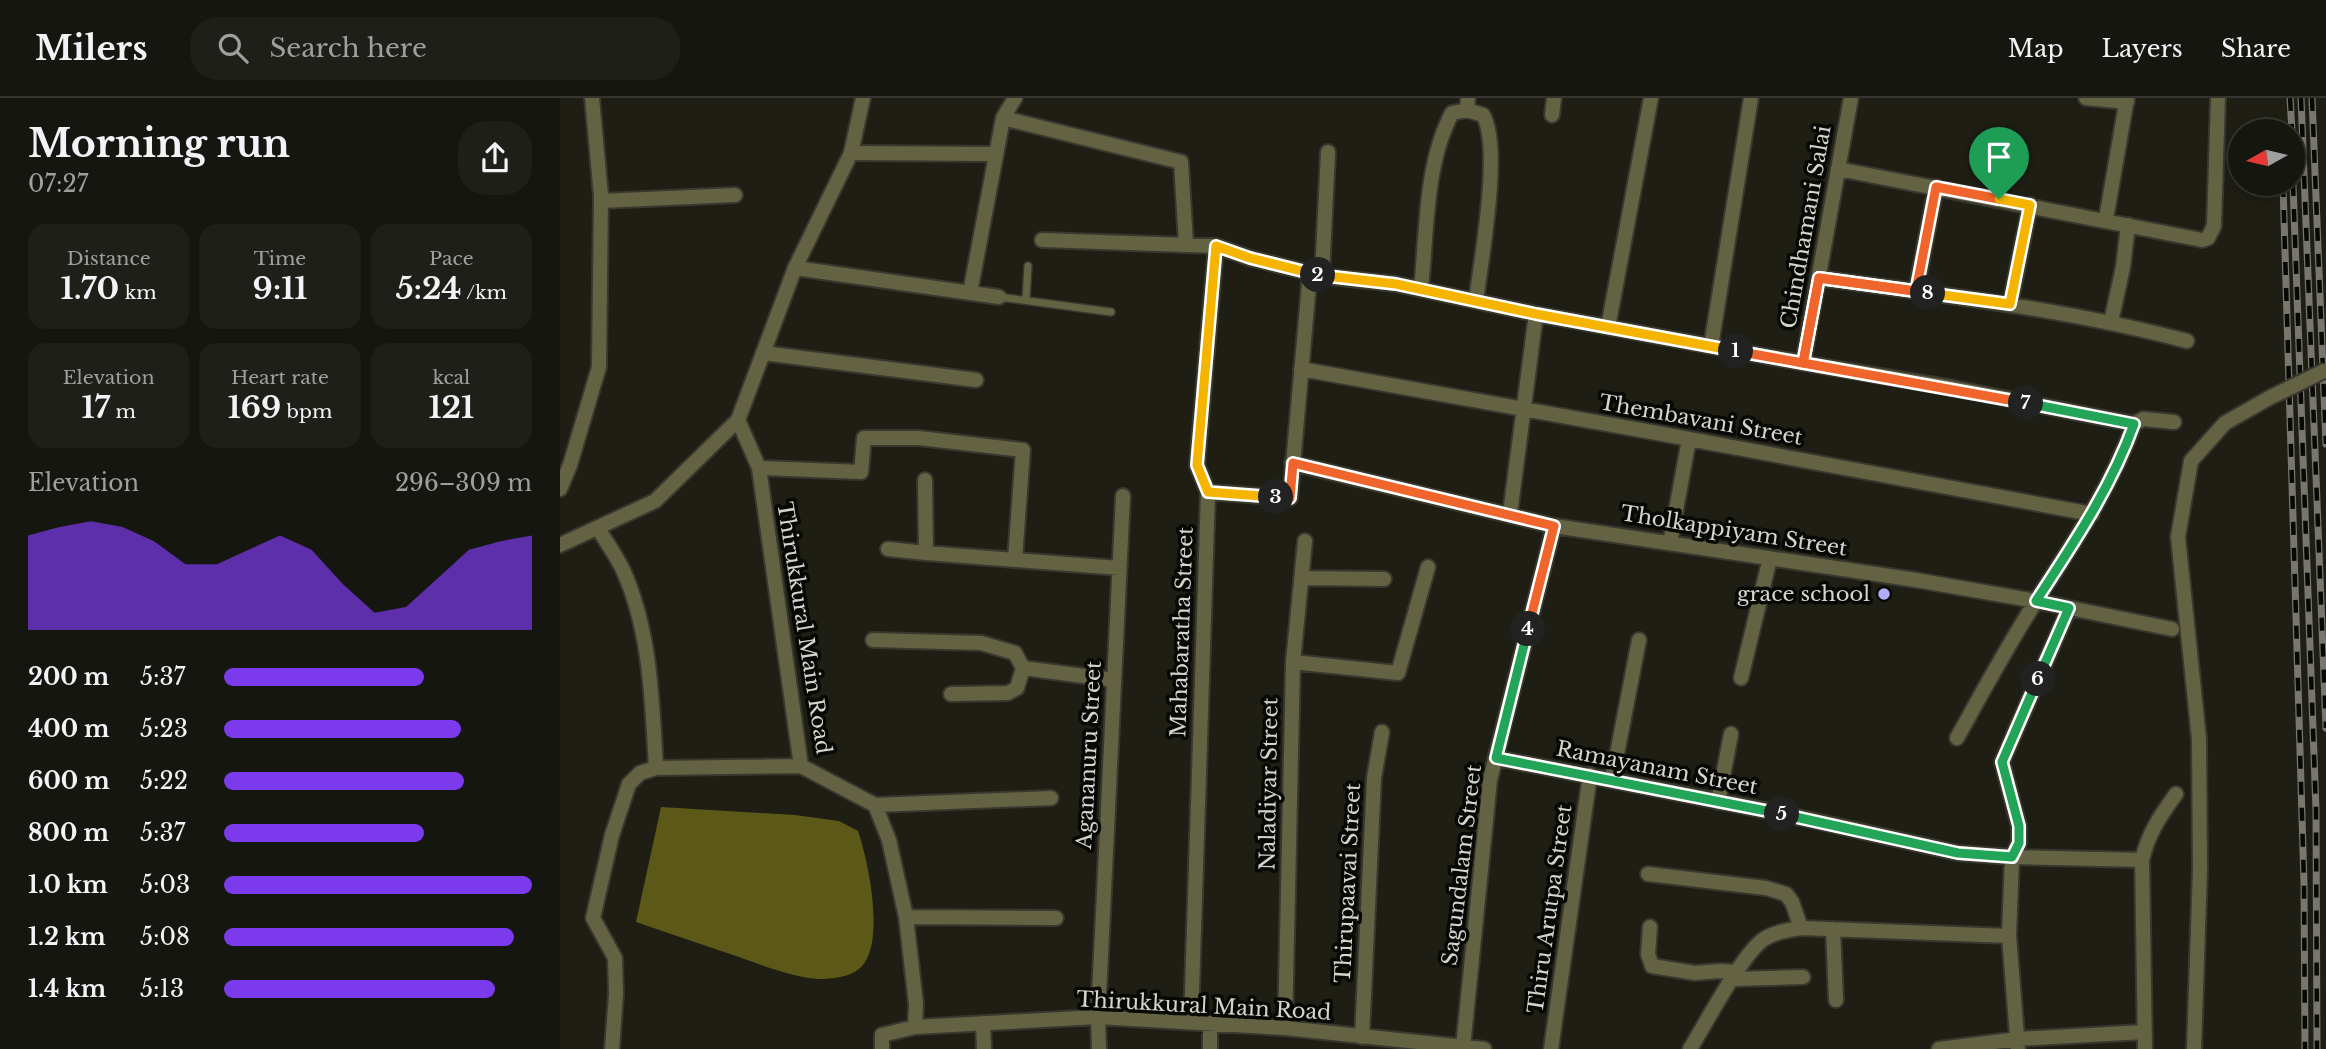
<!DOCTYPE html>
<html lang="en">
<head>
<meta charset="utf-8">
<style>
  :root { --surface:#161610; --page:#1f1f19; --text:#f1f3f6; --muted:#9e9f9f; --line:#353530; --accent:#7c3aed }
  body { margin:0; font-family:"Libre Baskerville",serif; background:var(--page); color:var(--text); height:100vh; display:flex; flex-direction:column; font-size:26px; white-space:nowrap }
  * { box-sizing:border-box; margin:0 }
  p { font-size:23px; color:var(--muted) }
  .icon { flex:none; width:38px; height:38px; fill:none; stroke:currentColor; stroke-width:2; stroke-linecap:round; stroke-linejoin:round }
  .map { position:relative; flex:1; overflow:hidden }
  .side { display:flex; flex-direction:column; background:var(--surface); width:560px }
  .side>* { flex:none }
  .needle { width:46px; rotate:262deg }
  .tools { position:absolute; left:1668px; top:21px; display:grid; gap:14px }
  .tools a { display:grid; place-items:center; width:77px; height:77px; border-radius:50%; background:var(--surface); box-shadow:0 4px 10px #0003,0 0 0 2px var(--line); font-size:35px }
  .pin { position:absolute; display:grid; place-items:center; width:60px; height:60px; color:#fff; margin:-72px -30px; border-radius:50% 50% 50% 0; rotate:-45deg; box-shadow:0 0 7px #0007 }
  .pin .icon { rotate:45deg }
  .km { position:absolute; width:35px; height:35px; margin:-18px; border-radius:50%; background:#222; color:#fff; font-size:19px; line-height:35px; text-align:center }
  .round { display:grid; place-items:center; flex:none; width:74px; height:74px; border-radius:28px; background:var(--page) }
  .overview { display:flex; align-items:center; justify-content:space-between; height:119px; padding:0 28px }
  h1 { font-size:38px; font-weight:800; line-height:52px }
  .figures { display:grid; grid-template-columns:repeat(3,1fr); gap:10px; height:119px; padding:7px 28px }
  .figures div { display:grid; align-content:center; border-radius:18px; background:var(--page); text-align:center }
  .figures b { font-size:30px; font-weight:800 }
  .figures small { font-size:19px; font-weight:400 }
  .figures p { font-size:19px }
  .chart { height:196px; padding:14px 28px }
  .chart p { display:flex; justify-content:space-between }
  .chart svg { width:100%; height:126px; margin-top:7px; fill:var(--accent); opacity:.7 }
  ul { padding:0 28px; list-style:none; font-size:23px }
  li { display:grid; grid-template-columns:112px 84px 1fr; align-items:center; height:52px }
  li i { height:18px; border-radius:9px; background:var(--accent) }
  header { display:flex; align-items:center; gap:42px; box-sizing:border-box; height:98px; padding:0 35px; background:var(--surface); border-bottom:2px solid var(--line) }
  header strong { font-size:33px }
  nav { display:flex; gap:38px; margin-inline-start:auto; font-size:24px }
  .search { width:490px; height:63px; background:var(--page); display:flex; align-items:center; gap:18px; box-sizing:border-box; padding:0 24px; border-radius:28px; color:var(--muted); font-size:26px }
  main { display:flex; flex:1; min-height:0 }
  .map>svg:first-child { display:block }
  .water { fill:#5c5918 }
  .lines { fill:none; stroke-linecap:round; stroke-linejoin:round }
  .service-casing { stroke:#38382f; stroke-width:10 }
  .minor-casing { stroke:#38382f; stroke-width:18 }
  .tertiary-casing { stroke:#38382f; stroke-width:18 }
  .service { stroke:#636242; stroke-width:7 }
  .minor { stroke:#636242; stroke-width:14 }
  .tertiary { stroke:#636242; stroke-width:14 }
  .rail-casing { stroke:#77776f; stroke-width:7 }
  .rail { stroke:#080805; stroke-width:4.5; stroke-dasharray:13; stroke-linecap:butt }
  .tertiary-bridge-casing { stroke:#38382f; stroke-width:18; stroke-linecap:butt }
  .tertiary-bridge { stroke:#636242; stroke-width:14 }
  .split-1-casing { stroke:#fff; stroke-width:14 }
  .split-2-casing { stroke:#fff; stroke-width:14 }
  .split-3-casing { stroke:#fff; stroke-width:14 }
  .split-4-casing { stroke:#fff; stroke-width:14 }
  .split-5-casing { stroke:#fff; stroke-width:14 }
  .split-6-casing { stroke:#fff; stroke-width:14 }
  .split-7-casing { stroke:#fff; stroke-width:14 }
  .split-8-casing { stroke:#fff; stroke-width:14 }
  .split-9-casing { stroke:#fff; stroke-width:14 }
  .split-1 { stroke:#f0652b; stroke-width:9 }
  .split-2 { stroke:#f5b400; stroke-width:9 }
  .split-3 { stroke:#f5b400; stroke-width:9 }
  .split-4 { stroke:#f0652b; stroke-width:9 }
  .split-5 { stroke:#22a559; stroke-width:9 }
  .split-6 { stroke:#22a559; stroke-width:9 }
  .split-7 { stroke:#22a559; stroke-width:9 }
  .split-8 { stroke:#f0652b; stroke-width:9 }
  .split-9 { stroke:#f5b400; stroke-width:9 }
  .poi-dot { fill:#b2adf9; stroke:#080805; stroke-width:2.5 }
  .labels { text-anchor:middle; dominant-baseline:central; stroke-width:7; stroke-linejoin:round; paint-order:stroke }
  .street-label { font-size:21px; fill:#d5d5cf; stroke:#080805 }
  .poi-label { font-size:21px; fill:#d5d5cf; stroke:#080805; text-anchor:end }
</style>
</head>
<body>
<header>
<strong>Milers</strong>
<div class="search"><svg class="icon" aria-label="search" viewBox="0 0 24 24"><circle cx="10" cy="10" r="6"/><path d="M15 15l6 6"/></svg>Search here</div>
<nav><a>Map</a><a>Layers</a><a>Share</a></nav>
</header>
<main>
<section class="side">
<div class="overview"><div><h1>Morning run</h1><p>07:27</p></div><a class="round"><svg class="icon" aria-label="share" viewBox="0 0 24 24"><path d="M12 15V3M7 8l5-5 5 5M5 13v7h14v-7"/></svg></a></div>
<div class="figures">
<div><p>Distance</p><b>1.70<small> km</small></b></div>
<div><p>Time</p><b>9:11</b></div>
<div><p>Pace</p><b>5:24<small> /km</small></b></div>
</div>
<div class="figures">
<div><p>Elevation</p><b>17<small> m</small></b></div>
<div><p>Heart rate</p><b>169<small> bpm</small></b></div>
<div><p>kcal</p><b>121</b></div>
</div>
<div class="chart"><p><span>Elevation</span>296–309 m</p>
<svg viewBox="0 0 160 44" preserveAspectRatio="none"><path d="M0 44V11L10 8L20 6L30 8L40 13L50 21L60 21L70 16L80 11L90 16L100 28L110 38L120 36L130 26L140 16L150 13L160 11V44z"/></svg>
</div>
<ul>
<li><b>200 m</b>5:37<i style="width:65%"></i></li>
<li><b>400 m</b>5:23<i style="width:77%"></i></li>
<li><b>600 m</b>5:22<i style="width:78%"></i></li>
<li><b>800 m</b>5:37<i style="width:65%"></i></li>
<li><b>1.0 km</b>5:03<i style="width:100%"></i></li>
<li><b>1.2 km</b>5:08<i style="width:94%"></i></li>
<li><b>1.4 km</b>5:13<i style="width:88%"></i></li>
</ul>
</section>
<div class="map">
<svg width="1766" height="951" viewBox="0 0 1766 951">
  <rect width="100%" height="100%" fill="#1e1e15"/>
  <path class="water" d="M101 709 235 717 279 723 298 733C308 762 327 848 299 871 289 879 272 881 259 881 235 880 204 868 182 860 146 848 111 836 76 824Z"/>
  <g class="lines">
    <g class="service-casing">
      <path id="service" d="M439 199 551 214
        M466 201 468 168"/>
    </g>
    <g class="minor-casing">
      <path id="minor" d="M908 0 907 12 923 17C942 49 921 162 916 203
        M1526 0 1567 4
        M992 17 994 0
        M443 20 621 64 626 146
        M291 55 436 56
        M1278 71 1642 142 1648 140 1654 128 1658 0
        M41 103 175 97
        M1546 121 1567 0
        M482 142 656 148 690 160 762 178 836 186 976 216 1243 265 1393 290 1574 326 1583 321 1614 324
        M235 170 439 199
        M762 178 768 54
        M1259 180C1382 197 1507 211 1627 243
        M861 191C867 133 865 66 892 15L907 12
        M1356 193 1376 89
        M410 195 443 20 455 0
        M1450 207 1470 107
        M1551 224 1563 169 1568 127
        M1048 229 1091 0
        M1151 248 1191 0
        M203 255 416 282
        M1243 265 1291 0
        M741 271 1097 335 1532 416
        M178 322 199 370 241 668 315 707 329 742 346 819 356 906 355 929 538 919 725 930 924 951
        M732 365 994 428 1356 482 1476 503 1612 531
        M199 370 301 374 304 340H359L463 352 455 461
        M0 391 10 367 39 269 41 98 32 0
        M648 394 730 400 750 175
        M950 416 976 216
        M38 430C46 444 56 457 63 472 91 534 92 604 96 670L241 668
        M1110 445 1129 341
        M328 451 366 455 365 382
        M366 455 559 470
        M741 480 824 481
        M313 542 421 545 455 555 463 570
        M733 564 838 575 868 469
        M1181 580 1210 460
        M391 596 448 595 457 590 463 570 554 582
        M1397 640C1423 593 1449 545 1478 500 1514 444 1551 389 1574 326
        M936 660 1229 717 1398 755 1452 759 1582 762
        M1052 682 1079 542
        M1158 704 1171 636
        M315 707 491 700
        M1088 776 1206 790 1226 796 1232 804 1241 830
        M346 819 496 820
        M1090 829 1088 856 1092 868 1135 875 1160 873 1178 874
        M1273 831 1276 902
        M1173 881 1243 879
        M631 924 648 394 637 367 656 148
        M423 925 424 951
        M650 925V951
        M725 930 733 564 745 443
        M802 939 814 680 822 634
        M903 949 930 682 994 428
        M52 951 56 896 55 860 33 820 52 737 69 686 80 675 96 670
        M322 951V937L355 929
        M539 951 538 919 563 398
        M991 951 1030 677
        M1130 951C1146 925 1182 856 1204 841 1215 834 1228 832 1241 830L1449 838
        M1379 951 1458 941 1584 934
        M1458 951 1449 838 1452 759 1459 745V728L1442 664 1509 510
        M1585 951 1582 762C1588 736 1600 718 1616 696"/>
    </g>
    <g class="tertiary-casing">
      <path id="tertiary" d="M0 447 95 403 178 322 235 170 291 55 303 0
        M1634 951 1640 771 1639 641 1618 439 1631 363 1665 325 1709 300"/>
    </g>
    <use href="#service" class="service"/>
    <use href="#minor" class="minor"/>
    <use href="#tertiary" class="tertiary"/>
    <g class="rail-casing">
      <path id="rail" d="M1730 0 1732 33
        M1741 0 1766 630
        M1752 0 1766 346
        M1732 59 1756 712 1757 951
        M1723 86 1744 785 1745 951"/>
    </g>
    <use href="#rail" class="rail"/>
    <g class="tertiary-bridge-casing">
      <path id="tertiary-bridge" d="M1709 300 1766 272"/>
    </g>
    <use href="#tertiary-bridge" class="tertiary-bridge"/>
  </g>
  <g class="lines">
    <g class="split-1-casing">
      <path id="split-1" d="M1176 253 1243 265 1259 180 1356 193 1376 89 1439 101"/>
    </g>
    <g class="split-2-casing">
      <path id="split-2" d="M758 177 836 186 976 216 1176 253"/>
    </g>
    <g class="split-3-casing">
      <path id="split-3" d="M716 399 648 394 637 367 656 148 690 160 758 177"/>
    </g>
    <g class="split-4-casing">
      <path id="split-4" d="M716 399 730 400 733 365 994 428 968 531"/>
    </g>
    <g class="split-5-casing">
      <path id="split-5" d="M968 531 936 660 1222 716"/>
    </g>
    <g class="split-6-casing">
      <path id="split-6" d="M1222 716 1398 755 1452 759 1459 745V728L1442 664 1478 581"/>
    </g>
    <g class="split-7-casing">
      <path id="split-7" d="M1466 305 1574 326C1551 390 1513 446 1476 503L1509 510 1478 581"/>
    </g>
    <g class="split-8-casing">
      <path id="split-8" d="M1368 195 1259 180 1243 265 1466 305"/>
    </g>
    <g class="split-9-casing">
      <path id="split-9" d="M1368 195 1450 206 1470 107 1439 101"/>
    </g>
    <use href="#split-1" class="split-1"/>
    <use href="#split-2" class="split-2"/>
    <use href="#split-3" class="split-3"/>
    <use href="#split-4" class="split-4"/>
    <use href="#split-5" class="split-5"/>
    <use href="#split-6" class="split-6"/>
    <use href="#split-7" class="split-7"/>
    <use href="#split-8" class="split-8"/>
    <use href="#split-9" class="split-9"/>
  </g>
  <circle class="poi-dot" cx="1324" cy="496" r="7"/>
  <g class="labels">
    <g class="street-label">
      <text transform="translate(1246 129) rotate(-80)">Chindhamani Salai</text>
      <text transform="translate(1141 322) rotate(10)">Thembavani Street</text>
      <text transform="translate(1174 433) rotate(9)">Tholkappiyam Street</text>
      <text transform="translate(244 530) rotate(81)">Thirukkural Main Road</text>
      <text transform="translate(622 534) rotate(-88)">Mahabaratha Street</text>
      <text transform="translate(529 657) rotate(-87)">Agananuru Street</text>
      <text transform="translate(1097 670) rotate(11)">Ramayanam Street</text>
      <text transform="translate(709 686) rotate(-89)">Naladiyar Street</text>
      <text transform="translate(902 767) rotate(-83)">Sagundalam Street</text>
      <text transform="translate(788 785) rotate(-87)">Thirupaavai Street</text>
      <text transform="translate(990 811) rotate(-82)">Thiru Arutpa Street</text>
      <text transform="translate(644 908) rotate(3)">Thirukkural Main Road</text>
    </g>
    <g class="poi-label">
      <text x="1310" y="496">grace school</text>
    </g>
  </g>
</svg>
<div class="tools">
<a><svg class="needle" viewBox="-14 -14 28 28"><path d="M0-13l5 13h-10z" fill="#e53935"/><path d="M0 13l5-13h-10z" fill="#9e9f9f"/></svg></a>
</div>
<div class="pin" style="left:1439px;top:101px;background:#1e9e55"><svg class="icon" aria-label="arrive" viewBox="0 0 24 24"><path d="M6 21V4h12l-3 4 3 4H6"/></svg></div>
<b class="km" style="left:1176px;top:253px">1</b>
<b class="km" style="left:758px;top:177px">2</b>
<b class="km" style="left:716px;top:399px">3</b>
<b class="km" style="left:968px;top:531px">4</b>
<b class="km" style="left:1222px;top:716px">5</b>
<b class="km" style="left:1478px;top:581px">6</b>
<b class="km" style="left:1466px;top:305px">7</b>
<b class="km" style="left:1368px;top:195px">8</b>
</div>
</main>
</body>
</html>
